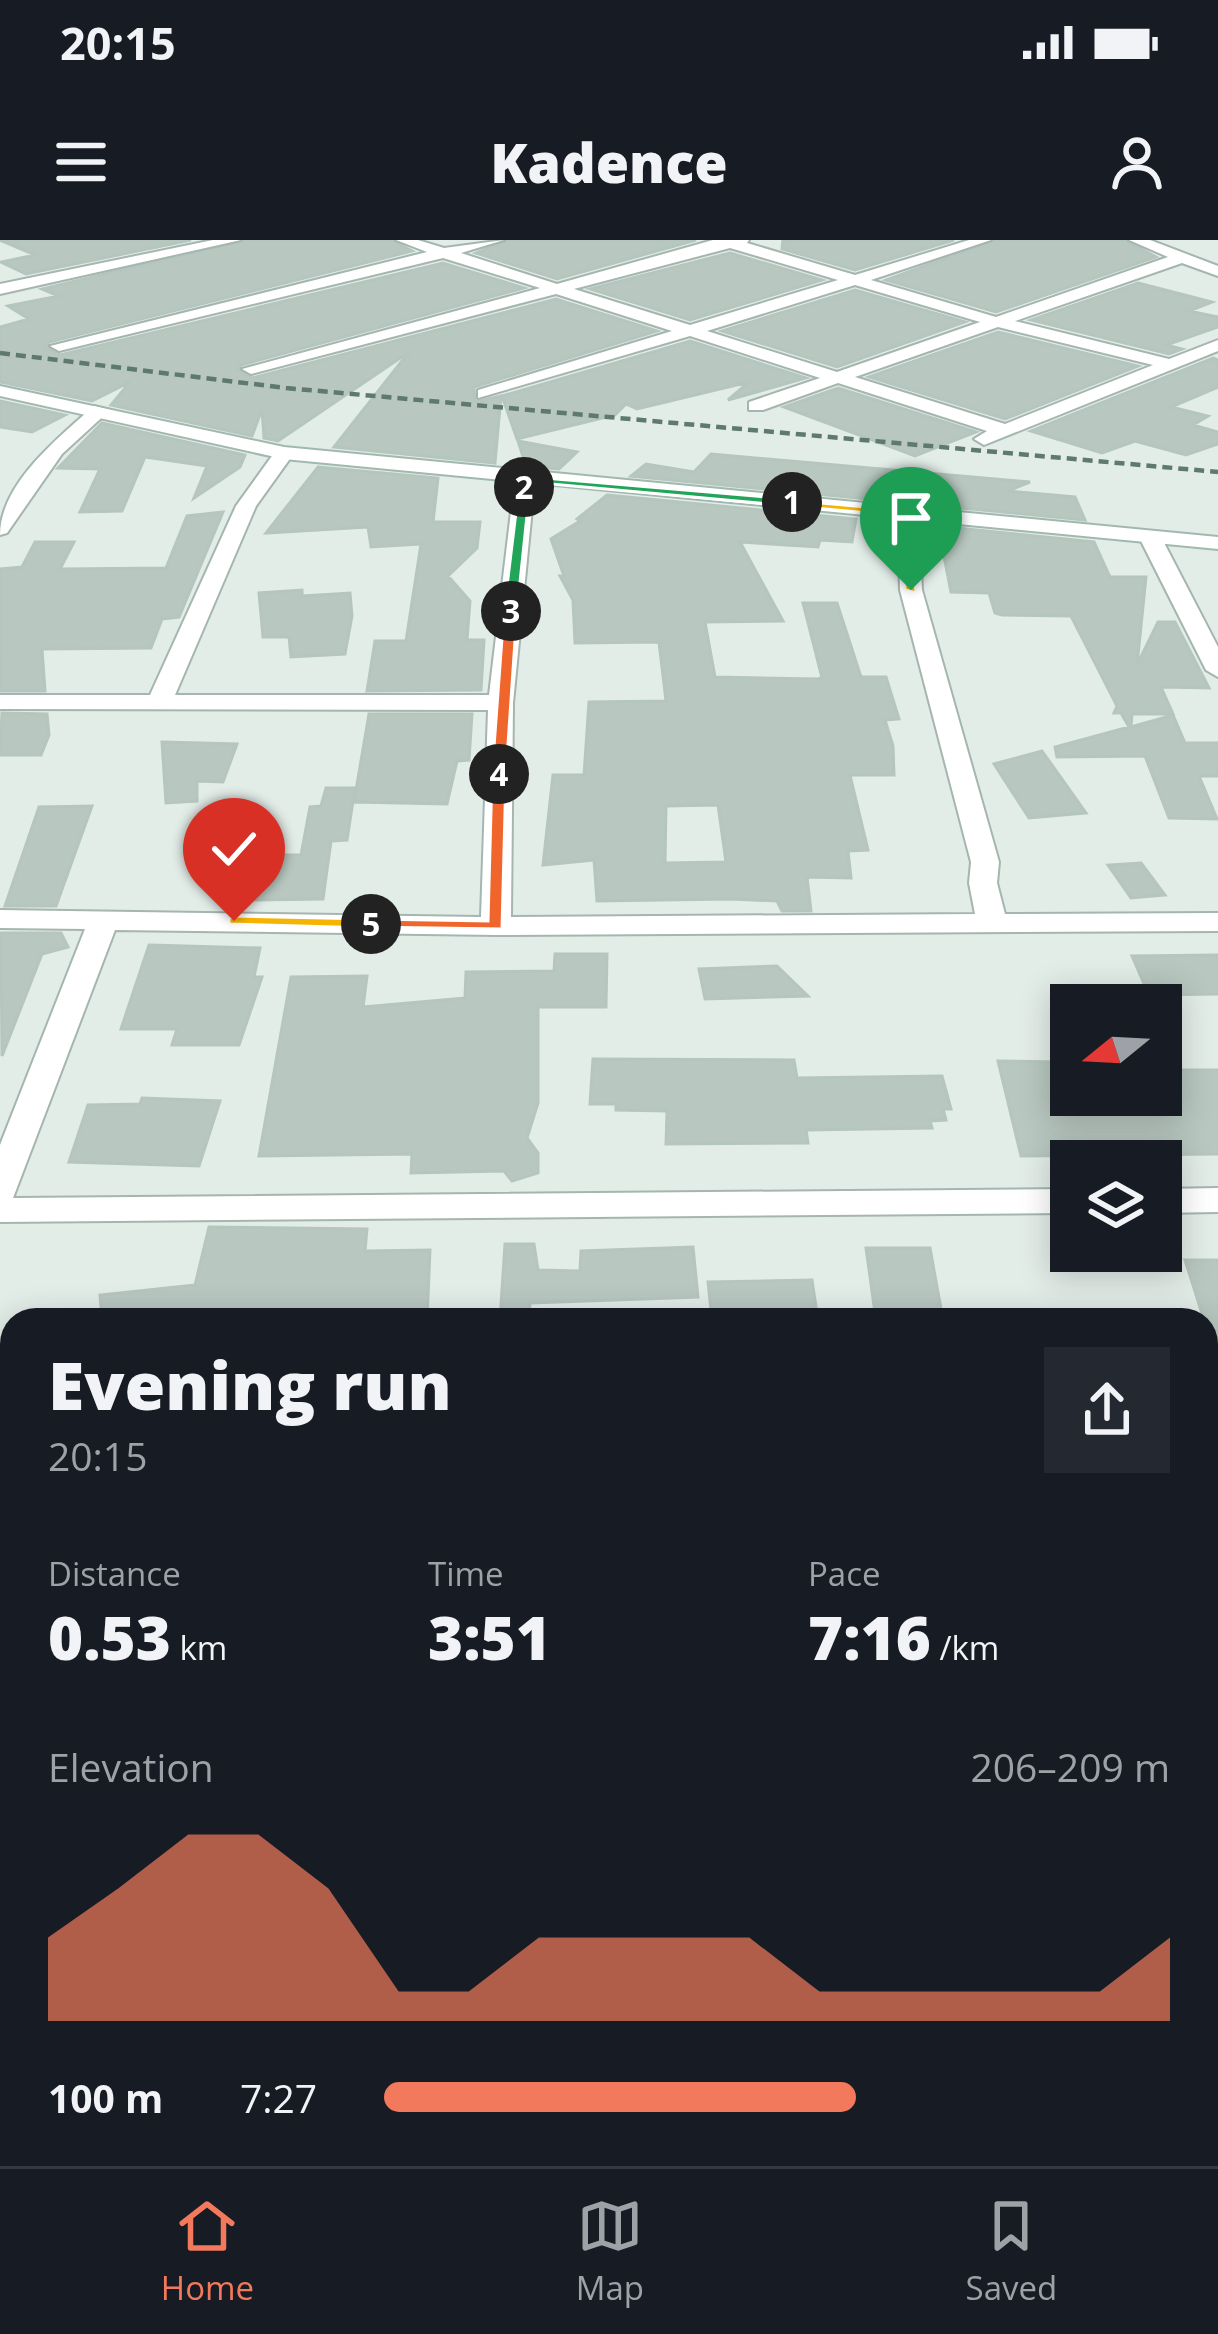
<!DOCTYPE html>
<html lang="en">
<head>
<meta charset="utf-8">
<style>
  :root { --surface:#171b24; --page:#242831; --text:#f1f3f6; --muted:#9ea1a6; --line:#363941; --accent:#f2795b }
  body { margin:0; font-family:"Open Sans",sans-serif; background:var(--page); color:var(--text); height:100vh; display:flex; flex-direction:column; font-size:45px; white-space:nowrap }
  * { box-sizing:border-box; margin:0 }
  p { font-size:39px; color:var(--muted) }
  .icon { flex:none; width:66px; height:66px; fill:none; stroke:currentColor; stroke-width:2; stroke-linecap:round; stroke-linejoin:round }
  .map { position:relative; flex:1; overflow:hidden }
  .details { position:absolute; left:0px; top:1068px; width:1218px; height:858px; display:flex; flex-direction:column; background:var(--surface); border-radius:36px 36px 0 0; box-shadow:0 6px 30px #0003 }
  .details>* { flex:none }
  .needle { width:78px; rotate:252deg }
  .fabs { position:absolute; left:1050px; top:744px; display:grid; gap:24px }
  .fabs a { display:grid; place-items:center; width:132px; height:132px; border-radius:0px; background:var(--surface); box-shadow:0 6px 30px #0003; font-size:60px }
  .pin { position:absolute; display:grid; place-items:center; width:102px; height:102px; color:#fff; margin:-123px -51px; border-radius:50% 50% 50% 0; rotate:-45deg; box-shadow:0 0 12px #0007 }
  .pin .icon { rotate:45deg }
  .km { position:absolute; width:60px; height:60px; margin:-30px; border-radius:50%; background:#222; color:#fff; font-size:33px; line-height:60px; text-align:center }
  .round { display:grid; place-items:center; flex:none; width:126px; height:126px; border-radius:0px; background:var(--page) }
  .headline { display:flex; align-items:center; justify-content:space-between; height:204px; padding:0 48px }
  h1 { font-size:66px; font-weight:800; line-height:90px }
  .metrics { display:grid; grid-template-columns:repeat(3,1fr); gap:18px; height:204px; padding:12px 48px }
  .metrics div { display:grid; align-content:center }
  .metrics b { font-size:60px; font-weight:800 }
  .metrics small { font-size:33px; font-weight:400 }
  .metrics p { font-size:33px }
  .chart { height:336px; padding:24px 48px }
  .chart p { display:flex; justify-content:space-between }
  .chart svg { width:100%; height:216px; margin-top:12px; fill:var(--accent); opacity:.7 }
  ul { padding:0 48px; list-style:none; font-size:39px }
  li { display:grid; grid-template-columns:192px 144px 1fr; align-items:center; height:90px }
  li i { height:30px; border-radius:15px; background:var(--accent) }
  .status { display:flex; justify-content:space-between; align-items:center; height:84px; padding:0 60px; background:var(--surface); direction:ltr }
  .status svg { height:33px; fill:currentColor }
  header { display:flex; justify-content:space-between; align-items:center; height:156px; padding:0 48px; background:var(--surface); font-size:54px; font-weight:800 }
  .tabs { display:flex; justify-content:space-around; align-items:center; height:168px; border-top:3px solid var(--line); background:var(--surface); font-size:33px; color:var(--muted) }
  .tabs a { display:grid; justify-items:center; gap:6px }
  .tabs .selected { color:var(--accent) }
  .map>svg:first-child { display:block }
  .building { fill:#b8c7c0; stroke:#b5c6be; stroke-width:3; fill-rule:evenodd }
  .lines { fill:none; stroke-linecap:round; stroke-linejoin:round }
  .street-casing { stroke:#a5b5af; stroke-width:4 }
  .secondary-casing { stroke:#a1b8af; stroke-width:4 }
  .street { fill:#fff; fill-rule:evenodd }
  .secondary { fill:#fff; fill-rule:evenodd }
  .rail { stroke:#5d7970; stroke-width:4.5; stroke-dasharray:10 6; stroke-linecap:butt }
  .split-1 { fill:#f5b400; stroke:#fff; stroke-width:3 }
  .split-2 { fill:#22a559; stroke:#fff; stroke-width:3 }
  .split-3 { fill:#22a559; stroke:#fff; stroke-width:3 }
  .split-4 { fill:#f0652b; stroke:#fff; stroke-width:3 }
  .split-5 { fill:#f0652b; stroke:#fff; stroke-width:3 }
  .split-6 { fill:#f5b400; stroke:#fff; stroke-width:3 }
</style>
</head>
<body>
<div class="status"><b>20:15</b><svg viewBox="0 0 49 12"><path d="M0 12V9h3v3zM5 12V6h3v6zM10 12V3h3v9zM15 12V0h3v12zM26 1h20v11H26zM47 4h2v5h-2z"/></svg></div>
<header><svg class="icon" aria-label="menu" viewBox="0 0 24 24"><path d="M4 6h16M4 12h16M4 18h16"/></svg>Kadence<svg class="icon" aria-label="person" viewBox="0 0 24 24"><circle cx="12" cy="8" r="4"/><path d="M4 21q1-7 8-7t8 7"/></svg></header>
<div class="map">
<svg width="1218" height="1926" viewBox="0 0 1218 1926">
  <rect width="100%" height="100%" fill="#e3ede8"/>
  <path class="building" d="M0 0H191L26 34 1 22 35 15Z
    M245 0H392L412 11 49 102 46 107 60 115 443 23 524 48 241 125 238 130 252 138 556 59 657 91 474 147 475 162 501 156 495 223 334 207 409 112 278 201 264 198 262 169 252 196 111 165 130 142 92 161 0 142V87L29 79 8 66 59 56 42 49Z
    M508 0H696L557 39 476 13Z
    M783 0H954L855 30 782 9Z
    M995 0H1125L1156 17 996 72 886 40Z
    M730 13 822 40 690 80 590 49Z
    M1138 43 1212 62 1189 71 1218 77V87L1166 105 1182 109 1169 114 1031 80Z
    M855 50 965 82 837 127 722 91Z
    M998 92 1138 126 1005 179 869 137Z
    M690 101 806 138 728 160 749 142 637 169 626 164 615 175 517 199 502 156Z
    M1213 118 1218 120V147L1171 167 1208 176 1193 185 1218 192V204L1186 215 1135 201 1102 213 1031 191Z
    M838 148 976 192 915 216 784 167Z
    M0 161 65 175 32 192 0 187Z
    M102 183 245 215 240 227 194 258 207 226 145 217 122 271 80 272 100 229 58 228Z
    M518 201 577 212 559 229 526 226Z
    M711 214 1030 242 1008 251 1075 257 1085 280 631 236 646 224 694 232Z
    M318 227 438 238 433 282H480L477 308 448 336 470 361 467 400H484L481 450 367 451 375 401H406L421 304 371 307 368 287 266 293Z
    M607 255 856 279 852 302 820 300 818 307 740 302 783 381 705 382 715 437 817 439 822 438 803 363H837L861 437H886L899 479 885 480 893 506 894 535H850L868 610 848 611 851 638 807 637 811 671H782L777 661 730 659 597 661 594 620 543 625 553 535H584L589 462 666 461 659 402 575 403 573 360 560 336H564L551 299 580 281 577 279ZM718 565 726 622 665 623 666 566Z
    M223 272 179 377 162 379 151 408 42 409 45 451H1L0 329 22 327 35 302H74L60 329 166 328 187 276Z
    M938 286 1094 302 1110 337H1146L1137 425 1158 382H1175L1209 448 1161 447 1173 474H1132L1131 487 1173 475 1185 503H1218V536H1199L1217 579 1169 578 1145 516 1057 517 1055 507 1129 487 1121 473H1114L1117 466 1071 376 1002 375 995 373 989 353 951 352Z
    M302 350V356L350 353 352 376 345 414 291 417 289 397H263L259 353Z
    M2 473 47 474 49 495 41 515H0Z
    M369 474H472L469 520 457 521 447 564 354 562Z
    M162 502 237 504 223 542 197 541V561L166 563Z
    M1042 511 1086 573 1029 578 994 524Z
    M326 548H355L347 600 331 601 323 659 254 660 267 615H301L310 567 321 566Z
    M92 566 56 666H5L39 567Z
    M1141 623 1165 655 1131 658 1108 625Z
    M1 693H61L68 707 42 714 2 816Z
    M149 705 260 708 254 737H262L239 805H172L177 789H121Z
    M555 714H607L606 767H538V863L527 898 538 913V933L512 941 504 931 411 933 412 914 259 916 291 737 367 736 363 767 465 758 466 732 554 731Z
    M1218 715V754L1149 755 1132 716Z
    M777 726 808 756 705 759 699 729Z
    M593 819 794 820 797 838 942 836 951 869H943L946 880 930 881 932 888 806 890 808 903 666 904 667 871 616 870V864H590Z
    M998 821 1059 822 1068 855H1161V830H1218V914L1021 916Z
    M142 858 220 861 199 926 69 922 88 865 140 864Z
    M209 987 367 989 365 1011 430 1010 427 1080H102L100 1055 195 1045Z
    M505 1004H534L538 1030 580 1031 581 1011 693 1007 698 1057 530 1063 529 1080H500Z
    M866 1008H930L943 1080H876Z
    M1185 1020H1218V1104L1212 1105Z
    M812 1040 818 1080H712L708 1042Z"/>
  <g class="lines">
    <g class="street-casing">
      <path id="street" d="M213 0H241L0 54V44Z
        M396 0H418L444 8 504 0 461 13 557 44 713 0H749L747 3 855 35 969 0H991L871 40 996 77 1168 17 1129 0H1150L1218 26V36L1182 23 1015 81 1169 119 1218 100V111L984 205 974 199 987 191 838 143 763 170H749V162L820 138 690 96 478 158V150L672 91 556 54 251 134 242 129 540 48 443 18 59 111 50 106 427 12ZM730 8 838 40 690 85 574 49ZM855 45 980 82 837 132 707 91ZM998 87 1153 125 1005 184 855 137Z
        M94 166 110 170 62 214 7 293 0 295C0 244 58 198 94 166Z
        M277 209 294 213 256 266 175 455H489L515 238 525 232 535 238 513 463 511 677 975 674 969 643 971 622 900 350 898 273 908 267 918 273 922 350 999 622 997 643 1005 674 1218 673V691L496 695 115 690 13 958 1071 949V973L0 982V905L85 689 0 688V670L481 677 488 470 0 469V455H150L236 266Z
        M1150 291 1161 297 1218 407V437L1206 430 1139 297Z
        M1218 948V972L1161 973V949Z
        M1206 1423 1218 1424V1464L1206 1463Z
        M0 1424 12 1425V1465L0 1464Z
        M12 1748V1849L0 1854V1753Z
        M963 1914H1021L1026 1926H968Z"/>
    </g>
    <g class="secondary-casing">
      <path id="secondary" d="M0 146 284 207 1218 297V309L284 219 0 156Z"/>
    </g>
    <use href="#street" class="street"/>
    <use href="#secondary" class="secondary"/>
    <path class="rail" d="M0 113 286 148 1218 232"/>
  </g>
  <path class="split-1" d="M788 260 911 271 916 353 905 350 902 276 792 266Z"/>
  <path class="split-2" d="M521 236 792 259 798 262 792 266 530 242 524 250 519 247Z"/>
  <path class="split-3" d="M524 243 530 247 517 371 511 374 504 371 519 247Z"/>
  <path class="split-4" d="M511 367 517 371 506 534 499 538 492 534 504 371Z"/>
  <path class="split-5" d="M499 530 506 534 502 689 365 687V680L371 679 488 681 492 534Z"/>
  <path class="split-6" d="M234 676 371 679 379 684 371 688 229 684V678Z"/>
</svg>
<div class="fabs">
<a><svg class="needle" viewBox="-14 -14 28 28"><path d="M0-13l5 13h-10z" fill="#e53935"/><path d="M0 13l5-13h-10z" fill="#9ea1a6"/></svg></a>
<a><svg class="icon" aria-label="layers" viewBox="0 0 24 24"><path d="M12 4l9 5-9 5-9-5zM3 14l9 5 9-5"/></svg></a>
</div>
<div class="pin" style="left:911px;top:350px;background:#1e9e55"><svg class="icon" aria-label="arrive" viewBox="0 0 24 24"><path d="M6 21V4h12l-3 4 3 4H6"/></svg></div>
<div class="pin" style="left:234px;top:681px;background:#d93025"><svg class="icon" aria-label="check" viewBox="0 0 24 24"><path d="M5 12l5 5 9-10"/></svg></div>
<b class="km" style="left:792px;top:262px">1</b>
<b class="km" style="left:524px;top:247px">2</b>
<b class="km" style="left:511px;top:371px">3</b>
<b class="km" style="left:499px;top:534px">4</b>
<b class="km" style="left:371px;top:684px">5</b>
<section class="details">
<div class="headline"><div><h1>Evening run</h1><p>20:15</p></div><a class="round"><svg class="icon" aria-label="share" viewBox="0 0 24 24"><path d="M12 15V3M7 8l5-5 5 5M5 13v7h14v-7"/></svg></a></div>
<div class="metrics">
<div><p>Distance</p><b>0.53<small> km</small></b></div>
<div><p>Time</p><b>3:51</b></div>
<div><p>Pace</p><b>7:16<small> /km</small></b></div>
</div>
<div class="chart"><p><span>Elevation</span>206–209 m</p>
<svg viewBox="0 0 160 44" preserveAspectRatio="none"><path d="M0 44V27L10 17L20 6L30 6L40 17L50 38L60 38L70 27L80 27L90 27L100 27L110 38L120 38L130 38L140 38L150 38L160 27V44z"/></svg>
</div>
<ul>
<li><b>100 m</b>7:27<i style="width:60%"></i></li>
</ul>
</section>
</div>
<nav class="tabs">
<a class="selected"><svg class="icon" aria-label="home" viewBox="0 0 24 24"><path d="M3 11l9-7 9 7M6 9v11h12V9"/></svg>Home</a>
<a><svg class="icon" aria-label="map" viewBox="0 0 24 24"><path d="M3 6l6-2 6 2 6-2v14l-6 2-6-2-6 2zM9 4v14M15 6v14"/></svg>Map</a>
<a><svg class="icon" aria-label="saved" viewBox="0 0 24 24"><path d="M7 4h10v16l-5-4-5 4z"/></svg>Saved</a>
</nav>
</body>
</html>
